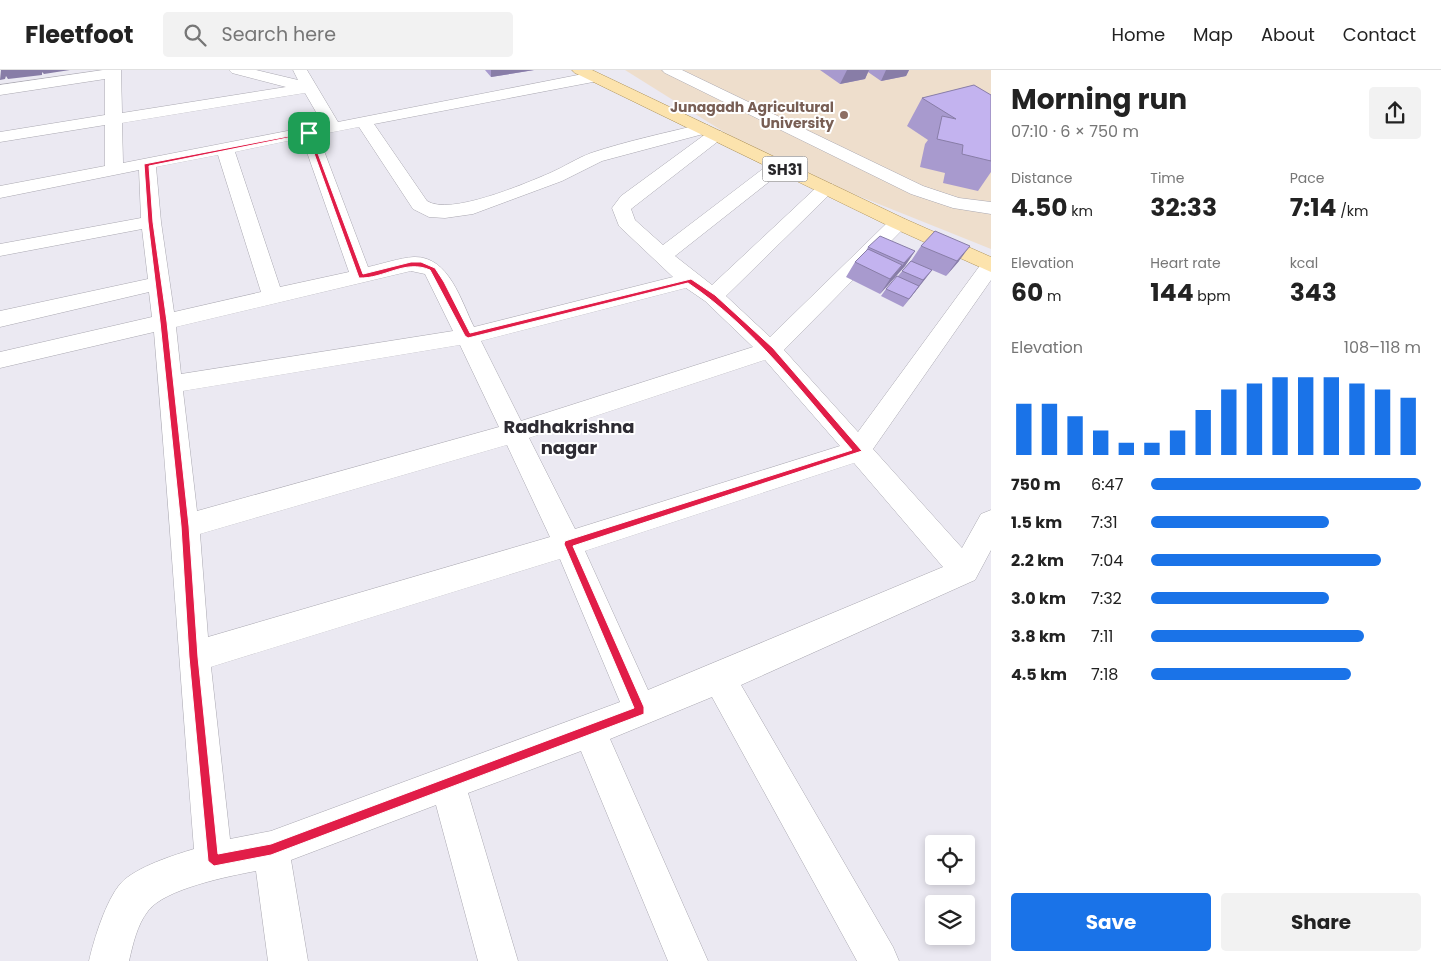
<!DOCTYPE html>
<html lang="en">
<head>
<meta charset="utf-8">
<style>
  :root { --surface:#fff; --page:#f2f2f2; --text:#222; --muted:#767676; --line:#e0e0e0; --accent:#1a73e8 }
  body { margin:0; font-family:Poppins,sans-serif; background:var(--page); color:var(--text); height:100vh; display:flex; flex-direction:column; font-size:19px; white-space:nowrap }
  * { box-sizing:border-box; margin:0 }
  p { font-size:16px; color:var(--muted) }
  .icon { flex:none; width:28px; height:28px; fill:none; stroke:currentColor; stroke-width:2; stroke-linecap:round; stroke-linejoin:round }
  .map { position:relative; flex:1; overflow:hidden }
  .panel { display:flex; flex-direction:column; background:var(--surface); width:450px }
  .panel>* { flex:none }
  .buttons { position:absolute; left:925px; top:765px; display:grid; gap:10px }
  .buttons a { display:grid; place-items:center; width:50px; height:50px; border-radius:5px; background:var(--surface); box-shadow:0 2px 8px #0003; font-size:25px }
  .pin { position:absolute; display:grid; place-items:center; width:42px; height:42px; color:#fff; margin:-21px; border-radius:10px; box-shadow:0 2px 8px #0006 }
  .round { display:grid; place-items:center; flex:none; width:52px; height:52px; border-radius:5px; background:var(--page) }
  .headline { display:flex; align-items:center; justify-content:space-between; height:85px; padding:0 20px }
  h1 { font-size:28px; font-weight:700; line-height:38px }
  .stats { display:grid; grid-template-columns:repeat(3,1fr); gap:8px; height:85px; padding:5px 20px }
  .stats div { display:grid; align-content:center }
  .stats b { font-size:25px; font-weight:700 }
  .stats small { font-size:14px; font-weight:400 }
  .stats p { font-size:14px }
  .chart { height:140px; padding:10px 20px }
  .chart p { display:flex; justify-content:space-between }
  .chart svg { width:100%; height:90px; margin-top:5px; stroke:var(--accent); stroke-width:6 }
  .cta { display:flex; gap:10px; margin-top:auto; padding:10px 20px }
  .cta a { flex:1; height:58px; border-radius:5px; background:var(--accent); color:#fff; font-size:20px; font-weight:700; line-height:58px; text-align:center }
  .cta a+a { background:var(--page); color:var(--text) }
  ul { padding:0 20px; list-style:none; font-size:16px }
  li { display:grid; grid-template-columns:80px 60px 1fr; align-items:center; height:38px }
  li i { height:12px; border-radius:6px; background:var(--accent) }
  header { display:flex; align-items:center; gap:30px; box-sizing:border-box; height:70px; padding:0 25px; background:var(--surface); border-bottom:1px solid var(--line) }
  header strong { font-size:24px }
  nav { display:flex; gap:28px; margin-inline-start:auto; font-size:18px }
  .search { width:350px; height:45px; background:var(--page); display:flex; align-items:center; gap:12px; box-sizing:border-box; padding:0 18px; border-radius:5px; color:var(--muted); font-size:19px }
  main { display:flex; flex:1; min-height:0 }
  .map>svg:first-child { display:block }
  .education { fill:#eedecc }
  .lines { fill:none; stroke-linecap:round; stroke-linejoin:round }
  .minor-casing { stroke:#aaa8b1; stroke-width:1 }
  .primary-casing { stroke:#b0955c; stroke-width:1 }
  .minor { fill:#fff; fill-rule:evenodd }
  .primary { fill:#fce3ad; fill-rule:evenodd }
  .wall { fill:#a89ace }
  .shaded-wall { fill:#887da7 }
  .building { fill:#c3b3ef; stroke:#887da7 }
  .route { fill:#e11d48; stroke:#fff; fill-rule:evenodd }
  .education-dot { fill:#8d6e63; stroke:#fff; stroke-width:2 }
  .labels { text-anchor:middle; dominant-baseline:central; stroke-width:4; stroke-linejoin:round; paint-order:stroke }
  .far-education-label { font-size:14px; font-weight:bold; fill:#785e54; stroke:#fff; text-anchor:end }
  .shield { fill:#fff; stroke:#686769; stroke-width:1 }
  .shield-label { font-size:15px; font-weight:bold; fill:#272629 }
  .neighbourhood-label { font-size:18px; font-weight:bold; fill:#2e2c33; stroke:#fff }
</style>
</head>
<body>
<header>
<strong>Fleetfoot</strong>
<div class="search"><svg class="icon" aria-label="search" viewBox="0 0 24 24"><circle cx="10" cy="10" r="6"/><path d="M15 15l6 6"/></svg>Search here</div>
<nav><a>Home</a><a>Map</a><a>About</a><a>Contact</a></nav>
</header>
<main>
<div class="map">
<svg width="991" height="891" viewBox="0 0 991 891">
  <rect width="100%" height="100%" fill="#ebe9f2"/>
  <path class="education" d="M625 0H991V179L769 90Z"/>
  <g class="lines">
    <g class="minor-casing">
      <path id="minor" d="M103 0H121L122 43 286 17 232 3 229 0H256L298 10 293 0H307L338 52 593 2 598 4 601 7 598 10 593 12 374 54 427 131C450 146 524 114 550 103 564 97 577 88 591 83 627 71 665 63 702 54L708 55 710 59 708 62 721 61 723 65 721 69 631 139 635 150 663 175 772 92H784L787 96 784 100 675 186 712 215 820 114H832L835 118 832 122 726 226 770 267 891 149H905L908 153 905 157 784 280 858 362 984 190 991 188V210L873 379 962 478 981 444 991 440V480L975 510 741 615 893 877 899 891H857L712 627 610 669 708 891H668L581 681 468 723 518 891H478L436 735 291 790 308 891H268L256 801C229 806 164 819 148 841 137 855 133 874 129 891H89C94 869 106 830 121 813 136 797 174 785 194 779 180 606 169 434 154 262L0 298V282L152 247 149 222 0 257V241L148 209 142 159 0 186V174L141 148 139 100 0 128V116L105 96V55L0 72V62L105 45V9L0 25V15ZM305 23 323 54 123 93 122 53ZM359 57 413 139 429 147 445 148 473 144 562 111 602 91 707 63 621 126 612 138 619 156 673 207 474 257C461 231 449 186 414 187 399 188 382 194 368 197L318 65ZM302 68 349 202 280 217 235 82ZM218 85 261 222 174 242 161 152 156 97ZM411 201 425 204 453 261 181 304 176 257ZM686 218 705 231 753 277 521 351 481 271ZM460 275 499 357 197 441 183 321ZM765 290 840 376 575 459 529 368ZM507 375 550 467 208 567 200 464ZM854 393 943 497 648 620 585 481ZM560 489 620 632 271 761 230 769 211 597Z
        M662 0H682L923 116 959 128 991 132V144L953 138 911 124 665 3Z"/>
    </g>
    <g class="primary-casing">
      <path id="primary" d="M572 0H592L905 149 991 187V202L891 157 575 3Z"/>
    </g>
    <use href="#minor" class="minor"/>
    <use href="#primary" class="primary"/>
  </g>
  <path class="wall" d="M485 0H534L491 7Z
    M820 0H909L906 6 881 11 868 2 865 9 840 14Z
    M991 25V102L978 121 943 113 945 103 920 97 925 74 928 70 907 56 922 28Z
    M921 176 959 191 946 206 932 200 903 237 881 226 886 219 898 206 911 191Z
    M868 177 915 181 905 196 880 224 846 207 855 192 866 181Z"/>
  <path class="shaded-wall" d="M1 0H70L44 4 42 2V5L8 9 6 6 5 9 0 10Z
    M491 0H534L491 7Z
    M847 0H869L865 9 840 14Z
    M886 0H909L906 6 881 11Z
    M970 176 959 191 946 206 957 191Z
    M915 181 905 196 880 224 890 209Z
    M932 200 926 208 903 237 923 210Z"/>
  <path class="building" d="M974 15 991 25V91L962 84 963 75 937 69 942 46 956 49 922 28Z
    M935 161 970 176 957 191 921 176Z
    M880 166 915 181 904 193 868 177Z
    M868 179 902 195 890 209 855 192Z
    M911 191 932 200 923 210 902 201Z
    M897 206 919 216 909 229 886 219Z"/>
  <path class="route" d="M310 62 363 204 411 192H421L435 198 444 212 470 263 691 209 715 225 773 278 862 381 573 476 644 637V644L271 785 214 796 208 791 189 587 181 456 160 252 148 152 144 94ZM307 64 359 208C384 209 405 189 430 200L465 266 468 268 688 213C753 257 801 321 852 380L565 471 564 474 634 638 271 774 218 784 198 587 189 456 167 252 153 152 149 96Z"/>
  <circle class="education-dot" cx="844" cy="45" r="5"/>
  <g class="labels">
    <g class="far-education-label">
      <text x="834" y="37">Junagadh Agricultural<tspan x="834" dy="16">University</tspan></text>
    </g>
    <rect class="shield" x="762.5" y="86.5" width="45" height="25" rx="4"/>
    <g class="shield-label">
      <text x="785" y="99">SH31</text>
    </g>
    <g class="neighbourhood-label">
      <text x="569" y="356">Radhakrishna<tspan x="569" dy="21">nagar</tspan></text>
    </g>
  </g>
</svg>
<div class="buttons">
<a><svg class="icon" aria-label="locate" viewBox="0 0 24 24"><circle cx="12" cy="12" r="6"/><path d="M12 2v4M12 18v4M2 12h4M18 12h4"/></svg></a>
<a><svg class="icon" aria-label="layers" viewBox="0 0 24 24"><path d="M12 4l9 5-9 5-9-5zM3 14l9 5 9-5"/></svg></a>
</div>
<div class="pin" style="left:309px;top:63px;background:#1e9e55"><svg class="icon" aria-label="arrive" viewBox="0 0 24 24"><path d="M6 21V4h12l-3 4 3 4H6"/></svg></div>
</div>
<section class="panel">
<div class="headline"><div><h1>Morning run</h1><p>07:10 · 6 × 750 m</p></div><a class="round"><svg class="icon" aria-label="share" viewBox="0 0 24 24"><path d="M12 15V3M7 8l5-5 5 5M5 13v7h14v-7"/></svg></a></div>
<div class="stats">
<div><p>Distance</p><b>4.50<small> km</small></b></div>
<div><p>Time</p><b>32:33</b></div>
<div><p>Pace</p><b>7:14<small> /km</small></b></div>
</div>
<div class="stats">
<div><p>Elevation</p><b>60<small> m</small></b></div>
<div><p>Heart rate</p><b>144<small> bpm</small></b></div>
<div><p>kcal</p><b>343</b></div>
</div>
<div class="chart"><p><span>Elevation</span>108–118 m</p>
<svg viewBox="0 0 160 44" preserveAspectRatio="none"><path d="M5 44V19M15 44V19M25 44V25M35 44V32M45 44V38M55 44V38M65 44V32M75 44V22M85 44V12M95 44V9M105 44V6M115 44V6M125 44V6M135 44V9M145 44V12M155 44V16"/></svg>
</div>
<ul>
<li><b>750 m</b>6:47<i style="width:100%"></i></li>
<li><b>1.5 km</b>7:31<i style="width:66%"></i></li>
<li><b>2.2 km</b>7:04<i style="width:85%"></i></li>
<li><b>3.0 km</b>7:32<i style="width:66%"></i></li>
<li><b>3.8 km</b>7:11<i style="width:79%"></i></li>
<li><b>4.5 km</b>7:18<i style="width:74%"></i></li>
</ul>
<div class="cta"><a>Save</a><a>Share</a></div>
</section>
</main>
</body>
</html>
